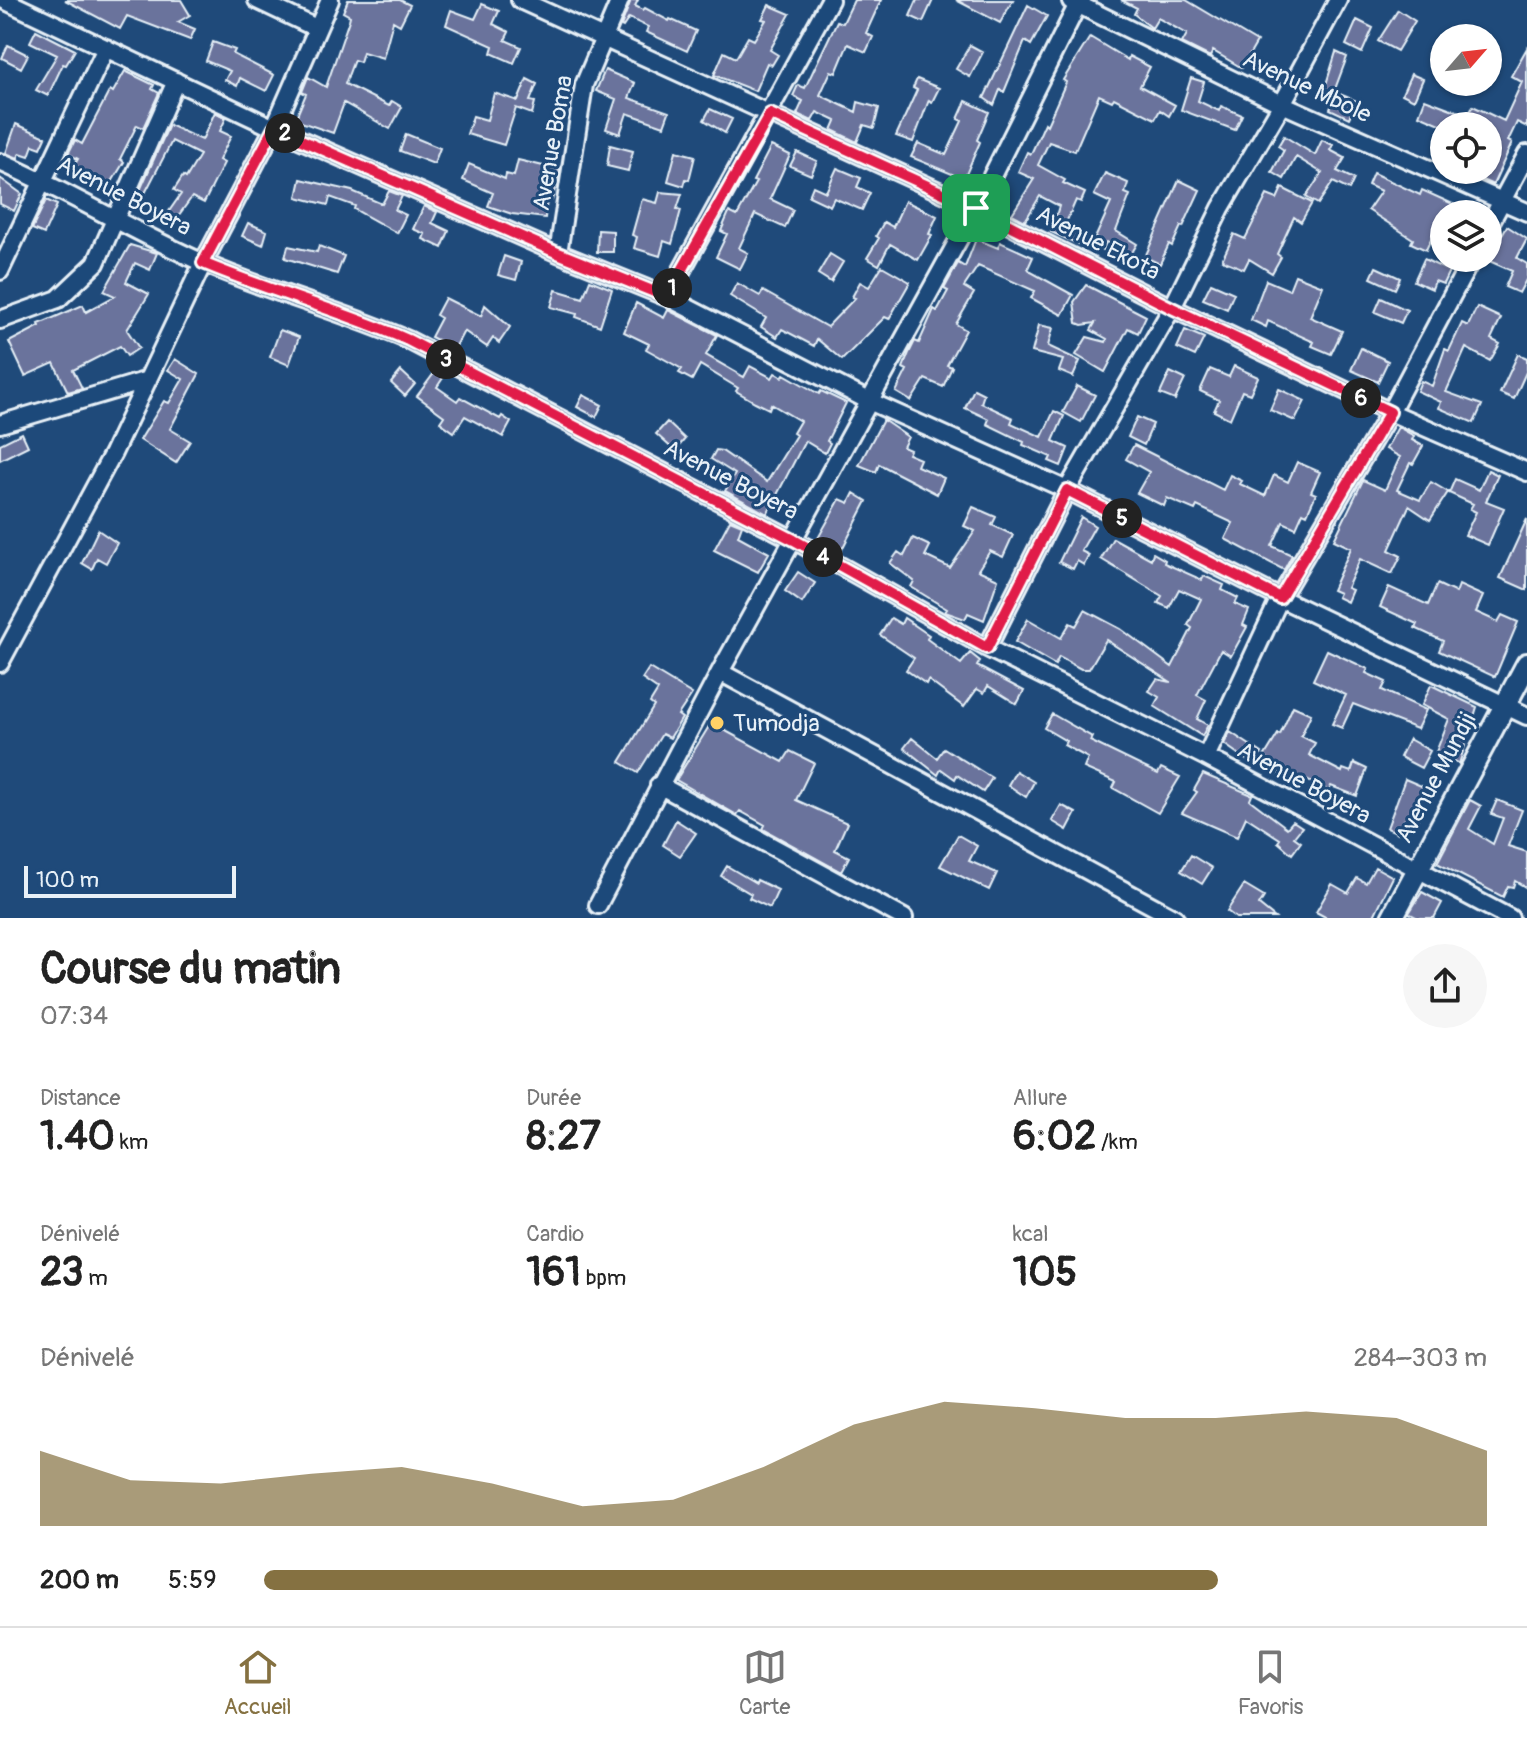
<!DOCTYPE html>
<html lang="fr">
<head>
<meta charset="utf-8">
<style>
  :root { --surface:#fff; --page:#f6f6f6; --text:#222; --muted:#767676; --line:#e0e0e0; --accent:#857141 }
  body { margin:0; font-family:Pangolin,sans-serif; background:var(--page); color:var(--text); height:100vh; display:flex; flex-direction:column; font-size:30px; white-space:nowrap }
  * { box-sizing:border-box; margin:0 }
  p { font-size:26px; color:var(--muted) }
  .icon { flex:none; width:44px; height:44px; fill:none; stroke:currentColor; stroke-width:2; stroke-linecap:round; stroke-linejoin:round }
  .map { position:relative; height:918px; overflow:hidden }
  .side { display:flex; flex-direction:column; background:var(--surface); flex:1 }
  .side>* { flex:none }
  .needle { width:52px; rotate:62deg }
  .fabs { position:absolute; left:1430px; top:24px; display:grid; gap:16px }
  .fabs a { display:grid; place-items:center; width:72px; height:72px; border-radius:50%; background:var(--surface); box-shadow:0 2px 6px #0004; font-size:40px }
  .scale { position:absolute; left:24px; bottom:20px; width:212px; box-sizing:border-box; padding-left:8px; border:4px solid #e8f1f8; border-top:0; font-size:22px; line-height:28px; white-space:nowrap; color:#e8f1f8; -webkit-text-stroke:6px #1f4a7a; paint-order:stroke }
  .pin { position:absolute; display:grid; place-items:center; width:68px; height:68px; color:#fff; margin:-34px; border-radius:16px; box-shadow:0 4px 12px #0006 }
  .km { position:absolute; width:40px; height:40px; margin:-20px; border-radius:50%; background:#222; color:#fff; font-size:22px; line-height:40px; text-align:center }
  .round { display:grid; place-items:center; flex:none; width:84px; height:84px; border-radius:42px; background:var(--page) }
  .headline { display:flex; align-items:center; justify-content:space-between; height:136px; padding:0 40px }
  h1 { font-size:44px; font-weight:700; line-height:60px }
  .figures { display:grid; grid-template-columns:repeat(3,1fr); gap:12px; height:136px; padding:8px 40px }
  .figures div { display:grid; align-content:center }
  .figures b { font-size:40px; font-weight:700 }
  .figures small { font-size:22px; font-weight:400 }
  .figures p { font-size:22px }
  .chart { height:224px; padding:16px 40px }
  .chart p { display:flex; justify-content:space-between }
  .chart svg { width:100%; height:144px; margin-top:8px; fill:var(--accent); opacity:.7 }
  ul { padding:0 40px; list-style:none; font-size:26px }
  li { display:grid; grid-template-columns:128px 96px 1fr; align-items:center; height:60px }
  li i { height:20px; border-radius:10px; background:var(--accent) }
  .menu { display:flex; justify-content:space-around; align-items:center; height:112px; border-top:2px solid var(--line); background:var(--surface); font-size:22px; color:var(--muted) }
  .menu a { display:grid; justify-items:center; gap:4px }
  .menu .on { color:var(--accent) }
  .map>svg:first-child { display:block }
  .building { fill:#6a739c; stroke:#e8f1f8; stroke-width:2 }
  .lines { fill:none; stroke-linecap:round; stroke-linejoin:round }
  .minor-casing { stroke:#e8f1f8; stroke-width:22 }
  .tertiary-casing { stroke:#e8f1f8; stroke-width:26 }
  .minor { stroke:#1f4a7a; stroke-width:16 }
  .tertiary { stroke:#1f4a7a; stroke-width:20 }
  .route-casing { stroke:#fff; stroke-width:16 }
  .route { stroke:#e11d48; stroke-width:10 }
  .poi-dot { fill:#ffd166; stroke:#1f4a7a; stroke-width:3 }
  .labels { text-anchor:middle; dominant-baseline:central; stroke-width:6; stroke-linejoin:round; paint-order:stroke }
  .street-label { font-size:24px; fill:#e8f1f8; stroke:#1f4a7a }
  .poi-label { font-size:24px; fill:#e8f1f8; stroke:#1f4a7a; text-anchor:start }
</style>
</head>
<body>
<div class="map">
<svg width="1527" height="918" viewBox="0 0 1527 918">
  <rect width="100%" height="100%" fill="#1f4a7a"/>
  <filter id="ink" filterUnits="userSpaceOnUse"><feTurbulence type="fractalNoise" baseFrequency=".0125" numOctaves="2"/><feDisplacementMap in="SourceGraphic" scale="16" xChannelSelector="R" yChannelSelector="G"/><feConvolveMatrix kernelMatrix="1 2 1 2 8 2 1 2 1" color-interpolation-filters="sRGB"/></filter>
  <g filter="url(#ink)">
    <path class="building" d="M65 0H181L190 15 178 22 195 29 190 40 127 16 120 29Z
      M348 0H400L410 5 400 25 393 21 383 58 363 52 360 62 354 60 345 84 389 106 392 101 402 107 390 129 344 103 333 133 295 120 306 94 302 92 308 77 326 87 349 20 350 16 343 12Z
      M631 0H638L635 6 643 10 645 8 669 21 670 19 696 31 687 51 646 32 648 27 629 18 623 27 621 26Z
      M854 0H881L866 33 873 37 866 52 848 44 836 73 831 71 820 95 856 112 858 102 879 108 874 128 864 125 857 142 832 130 836 121 817 112 812 121 797 114 803 101 793 96 798 85 805 88 837 21 843 23Z
      M917 0H933L923 22 910 16Z
      M956 0H1013L1000 23Z
      M1121 0H1186L1257 42 1242 68 1213 51 1210 57 1182 43 1187 34 1158 18 1152 28 1134 14 1137 8Z
      M482 4 499 11 493 24 509 32 505 40 521 47 514 63 491 53 493 46 446 25 451 10 475 19Z
      M769 5 790 14 770 50 778 55 772 65 767 63 755 91 714 75 724 52 736 58 748 37 754 40 766 20 762 19Z
      M1028 5 1047 16 1031 45 1025 41 1004 92 1000 90 994 105 984 98Z
      M1398 10 1415 21 1397 51 1378 41Z
      M1357 20 1373 28 1362 53 1346 45Z
      M36 30 75 50 66 65 63 64 48 96 36 90 57 55 30 42Z
      M1090 37 1128 60 1129 56 1150 67 1140 86 1175 105 1169 116 1160 110 1155 119 1114 98 1112 101 1099 95 1075 151 1049 142 1038 165 1065 180 1063 183 1085 193 1081 202 1076 200 1065 225 1083 233 1078 244 1051 232 1059 206 1040 196 1025 221 1012 214 1034 179 1018 172 1027 152 1031 154 1045 123 1047 125 1066 82 1063 80Z
      M213 42 235 50 233 54 274 75 266 91 240 78 237 86 225 80 230 71 206 61Z
      M8 45 28 55 21 68 2 58Z
      M970 45 983 52 970 77 956 69Z
      M1527 48V127L1517 122 1508 141 1512 143 1493 185 1480 179 1484 170H1488V161L1497 141 1488 137V126H1445L1419 115 1425 99 1467 115 1473 106 1504 121 1522 82 1511 76Z
      M1336 52 1347 57 1332 97 1323 94Z
      M605 70 635 83 629 98 669 112 664 126 627 113 620 134 606 129 616 99 596 91Z
      M125 71 154 85 152 89 159 93 143 128 137 125 120 159 124 162 107 190 73 167 78 159 68 154 75 140 82 144 110 90 113 92Z
      M1411 74 1423 79 1414 100 1402 94Z
      M1191 78 1204 82 1198 101 1219 111 1221 106 1242 115 1235 130 1181 110Z
      M527 79 537 84 530 101 535 102 532 114 516 108 504 145 467 134 473 116 487 120 494 93 518 101Z
      M917 79 939 88 932 102 929 100 913 142 896 136 917 90 913 88Z
      M1337 93 1357 101 1349 118 1330 109Z
      M966 101 989 112 977 140 980 142 964 179 911 157 918 143 946 155 962 121 958 119Z
      M710 109 732 119 725 133 704 120Z
      M215 112 226 118 220 131 231 136 219 160 224 163 204 203 192 197 173 223 165 217 181 194 174 190 183 176 186 178 200 155 172 141 142 199 137 197 169 125 202 140Z
      M16 124 46 137 41 148 33 145 29 156 20 153 18 158 6 153Z
      M406 134 440 148 434 164 400 151Z
      M1284 136 1315 155 1322 140 1333 145 1330 150 1345 158 1337 171 1354 179 1349 190 1333 182 1318 204 1306 197 1322 173 1296 157 1284 179 1272 172 1284 150 1278 146Z
      M610 145 633 151 628 171 607 166Z
      M771 146 790 155 770 199 793 210 785 228 755 214 739 248 748 253 740 269 716 257 727 234 721 231 729 212 737 216 756 182 753 181Z
      M676 151 695 156 689 180 686 179 684 186 668 181Z
      M797 152 817 161 811 175 790 166Z
      M518 160 560 170 552 200 547 199 545 218 512 214 488 206 493 193 463 180 469 164 505 179 506 174 514 176Z
      M837 168 861 178 857 187 870 193 862 210 834 198 830 206 809 196 813 186 826 192Z
      M1105 173 1128 183 1125 193 1130 195 1116 231 1137 244 1130 256 1106 242 1103 250 1092 245 1111 203 1094 195Z
      M1373 173 1420 195 1422 190 1475 214H1442L1426 250 1411 243 1413 239 1368 210 1381 191 1368 185Z
      M0 178 22 194 14 211 0 204Z
      M301 179 352 191 382 204 389 191 402 196 395 210 406 215 397 233 354 209 355 206 330 197 328 205 297 197Z
      M1179 180 1200 190 1183 227 1181 226 1172 246 1169 244 1160 264 1145 257Z
      M1282 188 1312 203 1301 222 1294 217 1277 254 1281 257 1272 273 1249 259 1244 269 1222 260 1234 234 1245 239 1267 195 1277 199Z
      M660 192 682 194 677 209 681 210 672 244 664 241 660 256 634 248 637 237 632 235 642 199 657 203Z
      M46 200 57 205 44 234 32 229Z
      M905 201 937 216 929 234 932 235 918 260 890 244 879 265 867 258 879 238 876 236 884 222 893 227Z
      M424 206 437 212 432 223 449 231 442 248 423 239 425 234 413 229Z
      M248 223 267 231 263 245 242 236Z
      M1507 226 1527 239 1517 258 1527 264V278L1519 293 1505 287 1512 271 1487 260Z
      M598 230 613 231V252H597Z
      M976 239 998 248 1000 242 1033 257 1028 268 1031 272 1073 295 1062 315 1031 298 1035 291 978 266 964 287 974 293 956 324 966 330 947 365 952 367 943 387 925 379 911 401 896 392 907 370 903 368 909 353 915 341 919 343 934 309 937 311 948 291 944 289 958 263 965 267Z
      M130 245 157 253 150 270 135 263 126 282 149 294 127 330 139 348 127 356 120 346 73 370 82 388 68 392 54 363 25 376 9 342 40 326 39 324 83 305 86 312 115 296 104 291Z
      M288 246 317 252 319 246 344 256 337 274 285 258Z
      M830 254 843 262 831 282 818 274Z
      M504 256 521 262 516 280 498 275Z
      M1424 259 1449 271 1443 284 1435 281 1432 289 1414 281Z
      M882 266 910 282 889 319 885 317 842 360 817 339 814 346 782 329 777 337 761 327 766 318 730 296 737 283 760 296 763 291 827 327 855 298 852 297 860 282 869 287Z
      M1376 267 1400 278 1395 289 1371 278Z
      M1295 275 1323 286 1310 317 1342 331 1331 354 1312 346 1314 342 1268 321 1266 327 1251 320 1266 280 1289 290Z
      M590 280 612 289 600 326 576 317 577 314 551 307 556 290 583 298Z
      M1211 283 1234 293 1227 309 1203 299Z
      M1086 285 1146 316 1138 333 1128 328 1105 372 1076 355 1087 337 1106 342 1107 339 1091 330 1095 323 1082 325 1077 323 1074 302Z
      M445 298 481 316 485 305 510 327 499 343 493 338 487 347 464 331 455 348 449 346 431 337 441 318 436 315Z
      M1381 298 1407 310 1401 323 1375 312Z
      M636 303 664 318 668 310 717 335 706 355 744 377 750 366 772 378 775 373 782 377 784 374 819 394 821 391 846 403 827 441 830 443 825 453 805 441 767 514 725 491 735 474 711 459 716 450 722 451 767 482 796 435 793 433 800 421 771 404 769 409 755 402 736 391 738 388 700 365 692 380 679 373 682 369 646 349 649 344 624 332Z
      M1477 307 1501 318 1491 339 1500 344 1490 361 1466 348 1446 392 1482 405 1474 423 1439 408 1441 402 1417 391 1421 381 1432 386 1445 349 1449 351 1462 323 1468 326Z
      M1039 325 1053 328 1048 346 1080 361 1073 377 1059 371 1063 360 1032 352Z
      M280 330 299 337 289 365 270 357Z
      M1185 330 1204 338 1195 356 1177 348Z
      M1361 348 1388 361 1378 382 1351 370Z
      M1518 354 1527 358V370L1514 399 1500 393Z
      M175 359 199 374 170 429 190 441 176 463 140 440 164 401 169 403 183 379 168 370Z
      M1234 366 1258 377 1250 394 1242 391 1230 419 1214 411 1219 400 1200 391 1210 369 1229 377Z
      M438 368 447 372 437 387 457 401 460 397 500 419 502 416 511 422 503 437 465 416 454 432 440 422 444 416 417 396Z
      M401 371 415 384 405 396 391 383Z
      M1170 372 1185 379 1175 400 1160 394Z
      M1077 386 1095 395 1081 422 1063 412Z
      M974 389 984 394 981 403 1013 418 1011 423 1042 437 1054 411 1064 416 1053 441 1068 448 1061 466 1049 461 1051 457 1023 445 1024 442 987 424 989 419 965 408Z
      M1279 389 1305 401 1295 421 1270 410Z
      M583 395 602 405 596 417 577 407Z
      M1137 417 1153 424 1144 445 1128 437Z
      M883 420 908 437 903 447 910 450 908 454 920 459 917 466 944 478 937 494 879 464 876 472 859 465Z
      M667 422 685 439 675 451 656 434Z
      M1398 427 1414 436 1412 440 1423 446 1413 464 1410 463 1397 490 1420 500 1431 482 1448 492 1430 520 1409 506 1389 550 1401 556 1392 574 1360 559 1347 588 1352 590 1347 602 1337 597 1339 593 1332 590 1351 548 1334 540 1363 480 1385 490 1400 457 1386 449Z
      M22 433 28 446 0 460V444Z
      M1134 445 1223 490 1230 475 1242 481 1240 484 1265 496 1274 475 1288 482 1297 462 1320 472 1311 492 1316 494 1307 514 1303 512 1296 528 1283 522 1272 546 1292 555 1284 570 1225 539 1233 523 1197 506 1195 510 1167 498 1164 506 1137 493 1149 472 1126 459Z
      M1488 470 1498 475 1486 501 1504 508 1488 545 1465 535 1476 512 1470 509 1473 504 1449 493 1455 479 1479 490Z
      M854 493 867 501 840 553 817 540 840 499 849 503Z
      M973 507 996 517 992 525 1013 535 1003 557 990 551 978 570 998 579 984 620 968 613 965 619 945 612 947 609 911 587 914 581 890 563 898 552 904 556 913 538 930 546 925 556 950 568 975 531 964 526Z
      M1081 517 1095 526 1081 551 1089 555 1084 565 1077 561 1073 569 1059 562Z
      M1527 519V590L1500 578Z
      M730 520 742 525 738 536 769 553 758 572 714 550Z
      M98 530 117 543 106 563 97 558 92 569 82 563Z
      M1113 538 1151 559 1153 553 1165 560 1164 563 1202 580 1204 576 1224 585 1222 590 1238 598 1235 604 1249 610 1243 625 1247 627 1231 656 1221 650 1197 695 1206 700 1197 719 1208 725 1202 736 1154 706 1159 697 1149 691 1157 679 1171 682 1106 640 1089 669H1081L1059 657 1055 665 1015 642 1028 619 1061 638 1070 623 1076 626 1085 610 1121 629 1172 667 1192 628 1188 625 1201 599 1179 589 1169 608 1158 603 1162 596 1101 559Z
      M798 572 815 583 802 603 785 591Z
      M1437 584 1456 593 1459 585 1483 596 1476 612 1498 622 1502 615 1518 622 1495 677 1439 651 1443 641 1415 628 1417 624 1380 607 1389 587 1428 605Z
      M891 618 901 624 904 618 929 635 927 639 961 664 970 653 980 661 977 666 1024 691 1017 704 988 686 984 693 977 689 964 707 928 680 926 684 906 670 914 658 880 635Z
      M1327 650 1368 669 1366 673 1386 682 1382 690 1426 710 1417 729 1353 704 1342 728 1332 724 1346 695 1313 680Z
      M649 668 692 694 678 715 682 718 670 738 662 734 638 773 620 762 654 706 650 703 658 690 642 679Z
      M1431 685 1477 707 1459 764 1436 752 1449 719 1422 705Z
      M1293 706 1311 714 1301 736 1315 743 1309 755 1342 772 1343 769 1351 772 1354 763 1367 769 1357 796 1331 786 1329 791 1300 777 1298 782 1279 775 1282 769 1264 757 1278 734 1280 735Z
      M1052 714 1092 737 1090 741 1158 774 1161 768 1180 777 1158 813 1113 788 1116 782 1084 768 1088 758 1064 745 1066 741 1044 728Z
      M711 723 783 762 790 751 814 763 796 800 847 823 835 850 849 857 841 872 763 829 765 825 740 811 737 815 676 780Z
      M1230 732 1262 753 1255 766 1224 744Z
      M912 738 937 758 944 748 992 778 983 792 957 775 955 779 941 769 938 775 904 748Z
      M1409 739 1430 751 1421 768 1400 757Z
      M1016 771 1034 782 1026 797 1008 785Z
      M1203 774 1252 795 1250 800 1287 828 1293 821 1302 827 1294 837 1301 842 1292 854 1278 842 1280 839 1246 817 1237 837 1182 813 1197 792 1194 790Z
      M1405 779 1426 788 1416 810 1421 812 1415 825 1404 820 1398 833 1387 828Z
      M1470 800 1481 806 1469 829 1493 844 1503 818 1491 814 1497 800 1522 810 1508 846 1527 852V888L1515 881 1513 887 1508 886 1503 897 1437 863Z
      M1061 805 1076 813 1067 830 1052 821Z
      M676 820 696 833 680 856 663 845Z
      M958 835 977 846 969 861 997 873 989 890 940 866Z
      M1191 855 1212 868 1202 884 1181 871Z
      M727 866 756 883 757 880 778 890 770 908 749 898 751 894 721 876Z
      M1375 867 1393 877 1373 918H1327L1316 912 1332 884 1348 893 1357 878 1366 883Z
      M1244 885 1264 897 1259 905 1275 918H1236L1227 911Z
      M1422 892 1442 903 1434 918H1418L1409 913Z"/>
    <g class="lines">
      <g class="minor-casing">
        <path id="minor" d="M4 0 274 128 558 253 667 297 869 401 1067 490 1280 598 1527 716
          M257 0 316 28
          M520 0 976 208 1172 308 1390 412 1527 472
          M1071 1 1282 104 1527 212
          M0 162C71 193 137 234 208 265 273 293 342 311 408 340L794 540 987 648 1206 757 1510 918
          M1488 227 1527 154
          M558 253 584 85 620 0
          M0 271 106 48
          M667 297 830 0
          M0 320 58 299 96 263 176 81
          M0 424 148 380
          M987 648 1067 490 1172 308 1221 208 1282 104 1338 0
          M0 663 113 453 203 263 274 128 330 0
          M720 672 1175 918
          M1206 757 1280 598 1390 412 1472 258
          M659 785 904 918
          M598 905 720 672 976 208 1080 0"/>
      </g>
      <g class="tertiary-casing">
        <path id="tertiary" d="M1392 918 1527 664"/>
      </g>
      <use href="#minor" class="minor"/>
      <use href="#tertiary" class="tertiary"/>
    </g>
  </g>
  <g class="lines" filter="url(#ink)">
    <g class="route-casing">
      <path id="route" d="M770 114 976 208 1172 308 1390 412 1280 598 1067 490 987 648 794 540 408 340C341 310 271 292 203 263L274 128 558 253 667 297Z"/>
    </g>
    <use href="#route" class="route"/>
  </g>
  <circle class="poi-dot" cx="717" cy="723" r="8"/>
  <g class="labels">
    <g class="street-label">
      <text transform="translate(1307 87) rotate(25)">Avenue Mbole</text>
      <text transform="translate(553 143) rotate(-80)">Avenue Boma</text>
      <text transform="translate(124 196) rotate(27)">Avenue Boyera</text>
      <text transform="translate(1098 243) rotate(27)">Avenue Ekota</text>
      <text transform="translate(731 480) rotate(27)">Avenue Boyera</text>
      <text transform="translate(1436 778) rotate(-62)">Avenue Mundji</text>
      <text transform="translate(1304 783) rotate(28)">Avenue Boyera</text>
    </g>
    <g class="poi-label">
      <text x="733" y="723">Tumodja</text>
    </g>
  </g>
</svg>
<div class="fabs">
<a><svg class="needle" viewBox="-14 -14 28 28"><path d="M0-13l5 13h-10z" fill="#e53935"/><path d="M0 13l5-13h-10z" fill="#767676"/></svg></a>
<a><svg class="icon" aria-label="locate" viewBox="0 0 24 24"><circle cx="12" cy="12" r="6"/><path d="M12 2v4M12 18v4M2 12h4M18 12h4"/></svg></a>
<a><svg class="icon" aria-label="layers" viewBox="0 0 24 24"><path d="M12 4l9 5-9 5-9-5zM3 14l9 5 9-5"/></svg></a>
</div>
<div class="scale">100 m</div>
<div class="pin" style="left:976px;top:208px;background:#1e9e55"><svg class="icon" aria-label="arrive" viewBox="0 0 24 24"><path d="M6 21V4h12l-3 4 3 4H6"/></svg></div>
<b class="km" style="left:672px;top:288px">1</b>
<b class="km" style="left:285px;top:133px">2</b>
<b class="km" style="left:446px;top:359px">3</b>
<b class="km" style="left:823px;top:557px">4</b>
<b class="km" style="left:1122px;top:518px">5</b>
<b class="km" style="left:1361px;top:398px">6</b>
</div>
<section class="side">
<div class="headline"><div><h1>Course du matin</h1><p>07:34</p></div><a class="round"><svg class="icon" aria-label="share" viewBox="0 0 24 24"><path d="M12 15V3M7 8l5-5 5 5M5 13v7h14v-7"/></svg></a></div>
<div class="figures">
<div><p>Distance</p><b>1.40<small> km</small></b></div>
<div><p>Durée</p><b>8:27</b></div>
<div><p>Allure</p><b>6:02<small> /km</small></b></div>
</div>
<div class="figures">
<div><p>Dénivelé</p><b>23<small> m</small></b></div>
<div><p>Cardio</p><b>161<small> bpm</small></b></div>
<div><p>kcal</p><b>105</b></div>
</div>
<div class="chart"><p><span>Dénivelé</span>284–303 m</p>
<svg viewBox="0 0 160 44" preserveAspectRatio="none"><path d="M0 44V21L10 30L20 31L30 28L40 26L50 31L60 38L70 36L80 26L90 13L100 6L110 8L120 11L130 11L140 9L150 11L160 21V44z"/></svg>
</div>
<ul>
<li><b>200 m</b>5:59<i style="width:78%"></i></li>
</ul>
</section>
<nav class="menu">
<a class="on"><svg class="icon" aria-label="home" viewBox="0 0 24 24"><path d="M3 11l9-7 9 7M6 9v11h12V9"/></svg>Accueil</a>
<a><svg class="icon" aria-label="map" viewBox="0 0 24 24"><path d="M3 6l6-2 6 2 6-2v14l-6 2-6-2-6 2zM9 4v14M15 6v14"/></svg>Carte</a>
<a><svg class="icon" aria-label="saved" viewBox="0 0 24 24"><path d="M7 4h10v16l-5-4-5 4z"/></svg>Favoris</a>
</nav>
</body>
</html>
